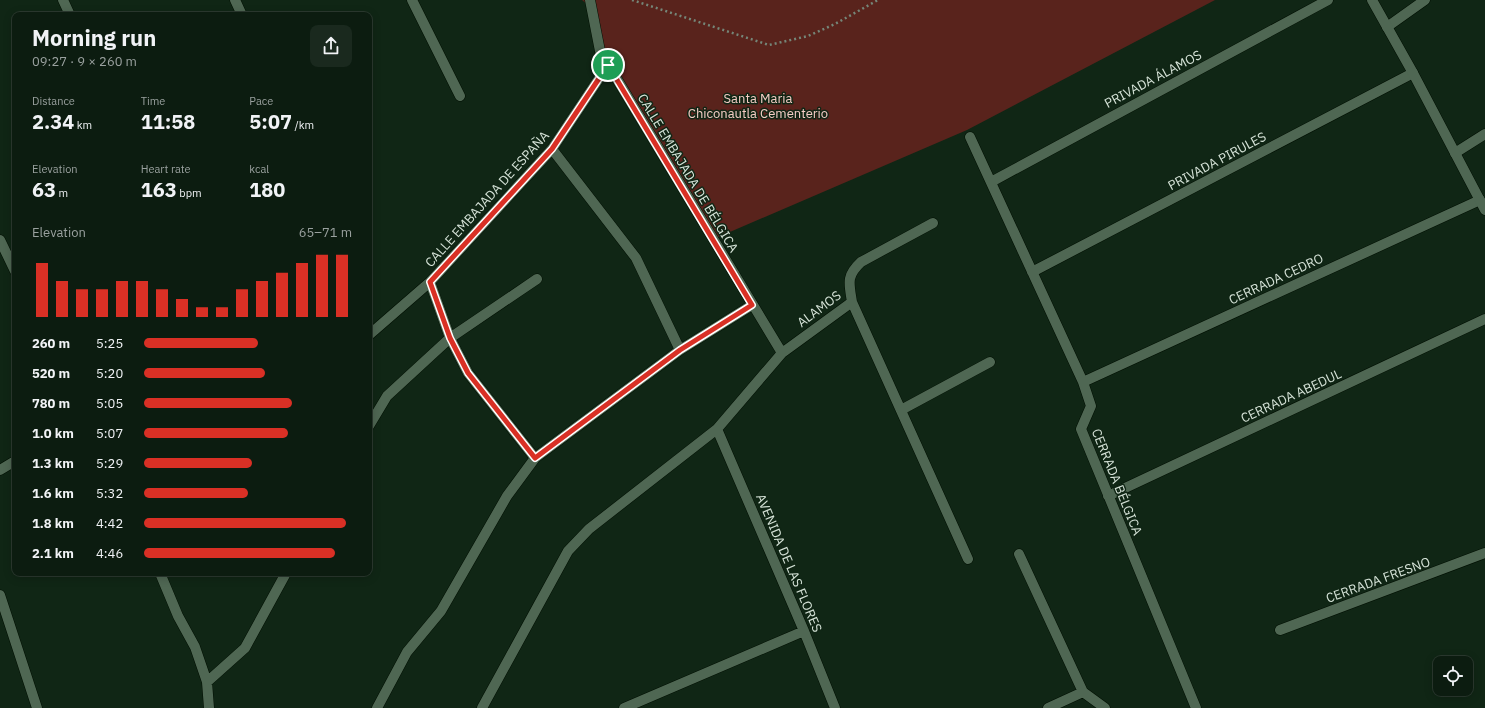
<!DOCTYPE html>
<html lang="en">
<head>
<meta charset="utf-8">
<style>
  :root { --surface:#0c1c10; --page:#1a291e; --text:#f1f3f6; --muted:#9aa19f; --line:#2c3a30; --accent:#d93025 }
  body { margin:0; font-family:"IBM Plex Sans",sans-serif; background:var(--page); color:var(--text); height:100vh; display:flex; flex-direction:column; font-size:15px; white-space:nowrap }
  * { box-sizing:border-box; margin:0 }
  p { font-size:13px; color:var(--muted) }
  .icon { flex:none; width:22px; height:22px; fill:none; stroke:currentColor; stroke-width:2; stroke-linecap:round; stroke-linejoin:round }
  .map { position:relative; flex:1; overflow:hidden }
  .sheet { position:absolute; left:12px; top:12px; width:360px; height:564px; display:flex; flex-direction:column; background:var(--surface); border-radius:8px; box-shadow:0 2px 10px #0003,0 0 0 1px var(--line) }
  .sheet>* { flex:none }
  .controls { position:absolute; left:1433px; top:656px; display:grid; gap:8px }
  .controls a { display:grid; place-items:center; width:40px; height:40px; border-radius:8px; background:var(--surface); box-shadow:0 2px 10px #0003,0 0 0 1px var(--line); font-size:20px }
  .pin { position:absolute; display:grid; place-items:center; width:34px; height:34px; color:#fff; margin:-17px; border:2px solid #fff; border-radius:50%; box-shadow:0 1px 4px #0007 }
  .round { display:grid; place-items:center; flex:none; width:42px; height:42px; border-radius:8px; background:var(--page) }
  .headline { display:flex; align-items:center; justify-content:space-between; height:68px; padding:0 20px }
  h1 { font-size:22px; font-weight:700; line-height:30px }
  .metrics { display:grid; grid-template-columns:repeat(3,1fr); gap:6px; height:68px; padding:4px 20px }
  .metrics div { display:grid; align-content:center }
  .metrics b { font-size:20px; font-weight:700 }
  .metrics small { font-size:11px; font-weight:400 }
  .metrics p { font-size:11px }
  .chart { height:112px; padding:8px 20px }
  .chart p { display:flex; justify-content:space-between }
  .chart svg { width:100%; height:72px; margin-top:4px; stroke:var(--accent); stroke-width:6 }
  ul { padding:0 20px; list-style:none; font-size:13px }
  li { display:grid; grid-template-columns:64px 48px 1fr; align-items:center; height:30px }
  li i { height:10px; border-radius:5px; background:var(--accent) }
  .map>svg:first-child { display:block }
  .green { fill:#59231c }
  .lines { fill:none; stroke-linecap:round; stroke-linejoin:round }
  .minor-casing { stroke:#000f02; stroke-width:11 }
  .tertiary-casing { stroke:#000f02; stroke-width:11 }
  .path { stroke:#758678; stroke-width:2.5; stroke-dasharray:2 3; stroke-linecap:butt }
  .minor { stroke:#4f6753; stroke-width:10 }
  .tertiary { stroke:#4f6753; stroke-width:10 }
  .route-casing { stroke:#fff; stroke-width:8 }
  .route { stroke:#d93025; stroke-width:5 }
  .labels { text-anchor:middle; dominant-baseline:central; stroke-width:3; stroke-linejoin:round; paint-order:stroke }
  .street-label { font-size:13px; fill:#d6e3d8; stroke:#102615 }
  .park-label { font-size:13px; fill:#f6cdc5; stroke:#102615 }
</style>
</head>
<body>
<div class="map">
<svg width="1485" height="708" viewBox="0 0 1485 708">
  <rect width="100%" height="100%" fill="#102615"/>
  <path class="green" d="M582 0H1215L967 130 716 238 601 51 589 6Z"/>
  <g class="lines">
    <g class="minor-casing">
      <path id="minor" d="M63 0 70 15
        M235 0 242 15
        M412 0 460 96
        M590 0 600 51 782 353
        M1387 27 1425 0
        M970 137 1083 382 1091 406 1081 429 1196 708
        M552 149 636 258 680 350
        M1455 153 1485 134
        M991 182 1328 0
        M0 240 15 271
        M1032 272 1413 73
        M430 282 450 338 468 373 535 458
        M852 302 968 559
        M369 335 430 282 552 149 608 65
        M1083 382 1480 200
        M901 410 990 362
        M369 426 387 396 450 338 537 279
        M717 429 804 631 835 708
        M0 470 15 461
        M1108 496 1485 319
        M1019 554 1083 692 1105 708
        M160 573 178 616 195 647 207 682 209 708
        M0 595 37 708
        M1280 630 1485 553
        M207 682 245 648 286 573
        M377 708 407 652 441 611 507 496 535 458 680 350 752 305
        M482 708 568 551 589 529 717 429 782 353 852 302C849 283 846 276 861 262L933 223
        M624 708 804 631
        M1048 708 1083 692"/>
    </g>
    <g class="tertiary-casing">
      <path id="tertiary" d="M1372 0 1413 73 1485 210"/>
    </g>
    <path class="path" d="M632 0 769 45 808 36 835 24 878 0"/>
    <use href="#minor" class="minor"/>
    <use href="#tertiary" class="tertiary"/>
  </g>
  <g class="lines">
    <g class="route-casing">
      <path id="route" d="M608 65 752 305 680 350 535 458 468 373 450 338 430 282 552 149Z"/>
    </g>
    <use href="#route" class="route"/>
  </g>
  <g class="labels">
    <g class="street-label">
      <text transform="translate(1153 79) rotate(-28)">PRIVADA ÁLAMOS</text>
      <text transform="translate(1217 161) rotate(-28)">PRIVADA PIRULES</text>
      <text transform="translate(688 173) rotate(59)">CALLE EMBAJADA DE BÉLGICA</text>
      <text transform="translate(487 199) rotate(-48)">CALLE EMBAJADA DE ESPAÑA</text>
      <text transform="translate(1276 279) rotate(-25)">CERRADA CEDRO</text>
      <text transform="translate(819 309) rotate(-37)">ALAMOS</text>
      <text transform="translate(1291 396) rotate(-25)">CERRADA ABEDUL</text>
      <text transform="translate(1117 482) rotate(68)">CERRADA BÉLGICA</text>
      <text transform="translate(789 563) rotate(67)">AVENIDA DE LAS FLORES</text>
      <text transform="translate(1378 580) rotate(-20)">CERRADA FRESNO</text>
    </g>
    <g class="park-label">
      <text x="758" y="98">Santa Maria<tspan x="758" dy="15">Chiconautla Cementerio</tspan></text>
    </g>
  </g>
</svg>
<div class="controls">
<a><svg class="icon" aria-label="locate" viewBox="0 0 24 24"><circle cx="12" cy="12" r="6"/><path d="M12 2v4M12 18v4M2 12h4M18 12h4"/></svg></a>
</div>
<div class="pin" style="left:608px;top:65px;background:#1e9e55"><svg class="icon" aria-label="arrive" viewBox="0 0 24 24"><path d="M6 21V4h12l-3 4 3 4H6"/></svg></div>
<section class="sheet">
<div class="headline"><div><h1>Morning run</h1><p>09:27 · 9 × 260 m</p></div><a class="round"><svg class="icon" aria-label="share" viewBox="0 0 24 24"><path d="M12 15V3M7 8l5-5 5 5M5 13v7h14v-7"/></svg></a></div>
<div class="metrics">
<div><p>Distance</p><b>2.34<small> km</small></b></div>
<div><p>Time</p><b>11:58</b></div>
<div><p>Pace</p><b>5:07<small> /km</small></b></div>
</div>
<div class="metrics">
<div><p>Elevation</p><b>63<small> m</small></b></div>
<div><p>Heart rate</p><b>163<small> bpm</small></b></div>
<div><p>kcal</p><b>180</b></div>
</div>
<div class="chart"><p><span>Elevation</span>65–71 m</p>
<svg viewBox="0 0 160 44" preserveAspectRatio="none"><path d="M5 44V11M15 44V22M25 44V27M35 44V27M45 44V22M55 44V22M65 44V27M75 44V33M85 44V38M95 44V38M105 44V27M115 44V22M125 44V17M135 44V11M145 44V6M155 44V6"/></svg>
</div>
<ul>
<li><b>260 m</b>5:25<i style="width:55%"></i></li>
<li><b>520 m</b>5:20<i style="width:58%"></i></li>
<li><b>780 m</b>5:05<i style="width:71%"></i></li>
<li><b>1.0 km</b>5:07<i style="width:69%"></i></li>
<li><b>1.3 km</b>5:29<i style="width:52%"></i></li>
<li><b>1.6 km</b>5:32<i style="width:50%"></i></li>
<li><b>1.8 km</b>4:42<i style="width:97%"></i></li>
<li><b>2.1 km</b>4:46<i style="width:92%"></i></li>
</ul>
</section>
</div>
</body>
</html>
